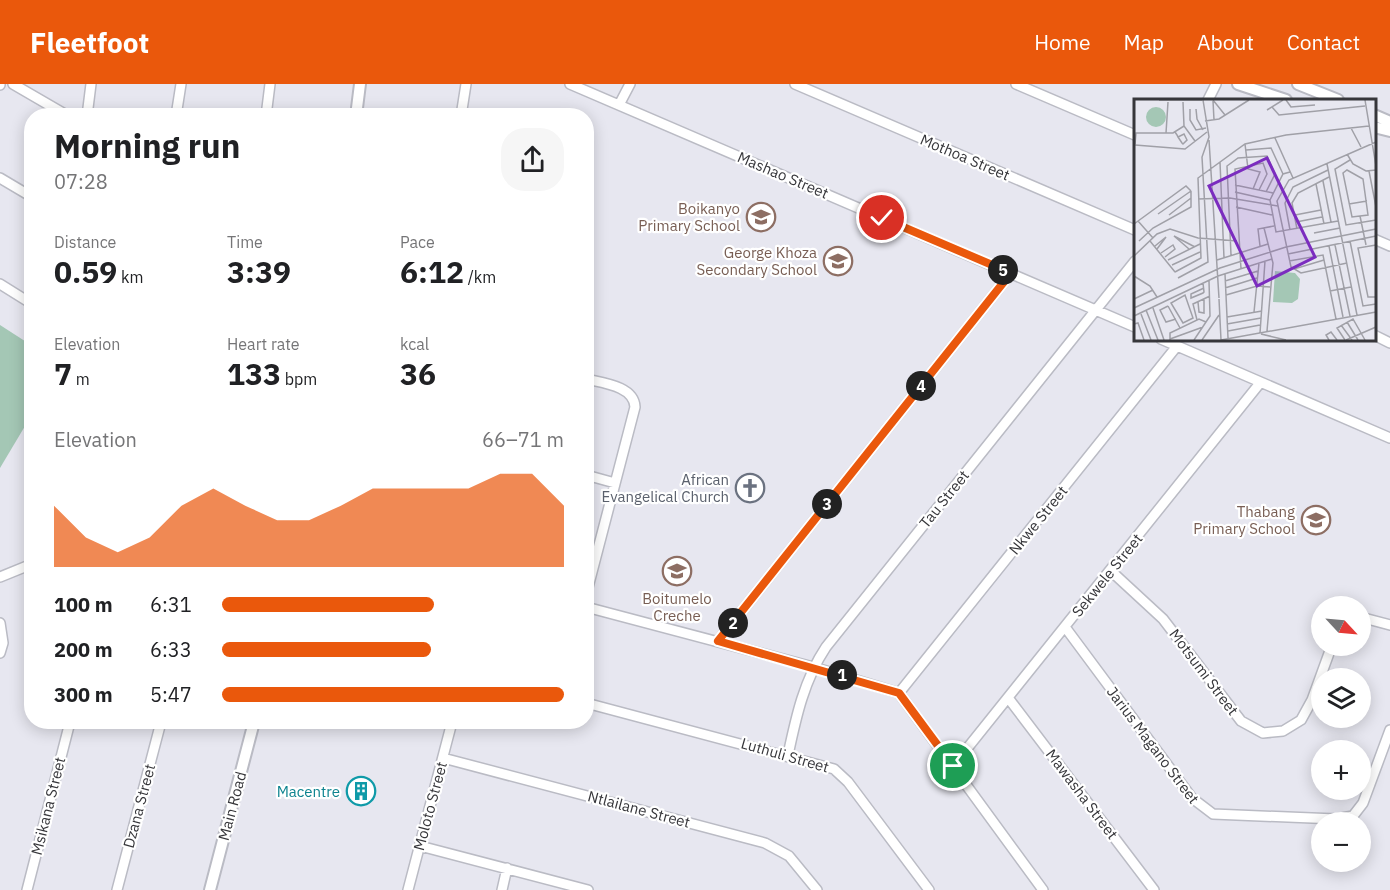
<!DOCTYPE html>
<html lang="en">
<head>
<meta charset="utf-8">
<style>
  :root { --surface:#fff; --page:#f6f6f6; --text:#202124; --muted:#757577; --accent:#ea580c }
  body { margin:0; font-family:"IBM Plex Sans",sans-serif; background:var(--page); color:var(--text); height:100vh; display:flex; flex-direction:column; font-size:22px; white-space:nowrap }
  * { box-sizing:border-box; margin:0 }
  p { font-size:20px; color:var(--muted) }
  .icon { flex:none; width:33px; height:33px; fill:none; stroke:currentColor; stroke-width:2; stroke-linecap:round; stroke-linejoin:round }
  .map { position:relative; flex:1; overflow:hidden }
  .panel { position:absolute; left:24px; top:24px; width:570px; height:621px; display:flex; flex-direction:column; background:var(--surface); border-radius:24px; box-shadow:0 3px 15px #0003 }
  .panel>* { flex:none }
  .needle { width:39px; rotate:116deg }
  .tools { position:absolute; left:1311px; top:512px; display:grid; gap:12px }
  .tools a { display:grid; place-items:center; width:60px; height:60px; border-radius:50%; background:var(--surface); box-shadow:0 3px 15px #0003; font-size:30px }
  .pin { position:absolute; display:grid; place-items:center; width:51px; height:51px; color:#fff; margin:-26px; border:3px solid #fff; border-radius:50%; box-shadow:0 2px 6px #0007 }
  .km { position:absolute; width:30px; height:30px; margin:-15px; border-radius:50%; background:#222; color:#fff; font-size:16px; line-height:30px; text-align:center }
  .round { display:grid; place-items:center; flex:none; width:63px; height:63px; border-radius:24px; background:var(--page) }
  .summary { display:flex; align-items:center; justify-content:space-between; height:102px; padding:0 30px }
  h1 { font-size:33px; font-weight:700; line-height:45px }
  .metrics { display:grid; grid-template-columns:repeat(3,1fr); gap:9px; height:102px; padding:6px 30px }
  .metrics div { display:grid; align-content:center }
  .metrics b { font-size:30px; font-weight:700 }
  .metrics small { font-size:16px; font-weight:400 }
  .metrics p { font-size:16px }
  .chart { height:168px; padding:12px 30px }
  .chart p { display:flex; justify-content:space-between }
  .chart svg { width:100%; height:108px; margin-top:6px; fill:var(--accent); opacity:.7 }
  ul { padding:0 30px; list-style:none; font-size:20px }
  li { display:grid; grid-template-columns:96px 72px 1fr; align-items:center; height:45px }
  li i { height:15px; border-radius:8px; background:var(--accent) }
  header { display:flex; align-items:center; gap:36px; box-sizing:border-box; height:84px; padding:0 30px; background:var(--accent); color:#fff }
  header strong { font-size:28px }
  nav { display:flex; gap:33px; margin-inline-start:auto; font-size:21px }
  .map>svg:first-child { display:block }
  .green { fill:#a4c7b5 }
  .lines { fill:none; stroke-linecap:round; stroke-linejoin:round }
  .minor-casing { stroke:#babbc4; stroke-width:12 }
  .tertiary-casing { stroke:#babbc4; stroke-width:14 }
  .minor { stroke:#fff; stroke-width:9 }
  .tertiary { stroke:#fff; stroke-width:10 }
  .route-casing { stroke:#fff; stroke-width:12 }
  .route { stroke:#ea580c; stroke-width:8 }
  .labels { text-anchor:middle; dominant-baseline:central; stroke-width:4.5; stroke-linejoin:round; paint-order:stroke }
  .street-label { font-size:15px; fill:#36363a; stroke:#fff }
  .education-label { font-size:15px; fill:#785e54; stroke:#fff; text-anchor:end }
  .worship-label { font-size:15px; fill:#5b616d; stroke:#fff; text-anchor:end }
  .culture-label { font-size:15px; fill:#0d838f; stroke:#fff; text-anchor:end }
  .inset-road { fill:none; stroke:#a0a0a7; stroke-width:1.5 }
  .view { fill:#7b2cbf; fill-opacity:0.15; stroke:#7b2cbf; stroke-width:3 }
  .inset-edge { fill:none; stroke:#36363a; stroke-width:3 }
</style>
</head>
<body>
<header>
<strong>Fleetfoot</strong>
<nav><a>Home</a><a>Map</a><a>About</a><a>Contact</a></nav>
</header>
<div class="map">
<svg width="1390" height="806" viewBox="0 0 1390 806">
  <rect width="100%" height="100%" fill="#e7e7f0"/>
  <path class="green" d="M0 241 31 261V332L0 384Z"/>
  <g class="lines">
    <g class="minor-casing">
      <path id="minor" d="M13 0 68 32
        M570 0 1135 243
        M795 0 1135 146
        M1016 0 1135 51
        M0 1V0
        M1208 16 1216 0
        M619 21 630 0
        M87 32 91 0
        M176 32 181 0
        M266 32 270 0
        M461 32 466 0
        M0 94 32 113
        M1374 155 1390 162
        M0 200 32 220
        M1374 251 1390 259
        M1161 255 1390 354
        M586 295C603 299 634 302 635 323L586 511
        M586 391 615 399
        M1111 487 1163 535 1241 637 1263 649 1283 647 1301 636 1312 616 1332 561
        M0 493 32 480
        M586 523 813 583 899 609 1043 806
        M1360 533 1390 541
        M0 539 3 559 0 569
        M1065 543 1192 714 1213 730 1336 735 1353 732 1363 719 1390 646
        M718 557 1011 189
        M899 609 1177 262
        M1009 615 1154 806
        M586 619 834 685 848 698 929 806
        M788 671C796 633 804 596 826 563L1135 177
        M443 674 765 759 789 772 817 806
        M953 682 1260 299
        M420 762 588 806
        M27 806 70 638
        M117 806 161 638
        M408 806 452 638
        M502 806 507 784"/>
    </g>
    <g class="tertiary-casing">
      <path id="tertiary" d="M1238 0 1286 16
        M1298 0 1338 16
        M1374 31 1390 38
        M356 32 360 0
        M1374 43 1390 47
        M210 806 254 638"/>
    </g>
    <use href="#minor" class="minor"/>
    <use href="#tertiary" class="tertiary"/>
  </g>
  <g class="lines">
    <g class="route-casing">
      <path id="route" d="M882 134 1011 189 718 557 899 609 953 682"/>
    </g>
    <use href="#route" class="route"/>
  </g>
  <defs>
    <g id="school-ring" transform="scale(1.5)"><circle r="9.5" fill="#fff" stroke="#8d6e63" stroke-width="1.5"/><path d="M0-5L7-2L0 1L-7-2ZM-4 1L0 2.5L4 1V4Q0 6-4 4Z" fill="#8d6e63"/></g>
    <g id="church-ring" transform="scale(1.5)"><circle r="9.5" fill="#fff" stroke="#6b7280" stroke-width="1.5"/><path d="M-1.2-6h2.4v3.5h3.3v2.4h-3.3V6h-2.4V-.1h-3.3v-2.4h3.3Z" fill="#6b7280"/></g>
    <g id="building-ring" transform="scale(1.5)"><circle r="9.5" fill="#fff" stroke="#0f9aa8" stroke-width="1.5"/><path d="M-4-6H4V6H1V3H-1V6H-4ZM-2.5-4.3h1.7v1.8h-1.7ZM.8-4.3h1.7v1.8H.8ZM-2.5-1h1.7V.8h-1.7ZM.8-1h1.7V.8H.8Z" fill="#0f9aa8"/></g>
  </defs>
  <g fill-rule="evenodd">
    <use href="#school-ring" x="761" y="133"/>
    <use href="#school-ring" x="838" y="177"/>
    <use href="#church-ring" x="750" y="404"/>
    <use href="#school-ring" x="1316" y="436"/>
    <use href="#school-ring" x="677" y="487"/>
    <use href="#building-ring" x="361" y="707"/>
  </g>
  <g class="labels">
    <g class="street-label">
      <text transform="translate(965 73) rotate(23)">Mothoa Street</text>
      <text transform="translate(783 91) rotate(23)">Mashao Street</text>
      <text transform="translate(944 415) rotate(-51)">Tau Street</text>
      <text transform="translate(1038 436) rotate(-51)">Nkwe Street</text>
      <text transform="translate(1107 491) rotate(-51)">Sekwele Street</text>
      <text transform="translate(1204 588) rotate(53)">Motsumi Street</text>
      <text transform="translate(1153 661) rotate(53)">Jarius Magano Street</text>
      <text transform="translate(785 671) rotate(16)">Luthuli Street</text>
      <text transform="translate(1082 710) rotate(53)">Mawasha Street</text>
      <text transform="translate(48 722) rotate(-76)">Msikana Street</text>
      <text transform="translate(139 722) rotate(-75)">Dzana Street</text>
      <text transform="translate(232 722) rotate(-75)">Main Road</text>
      <text transform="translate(430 722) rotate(-75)">Moloto Street</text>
      <text transform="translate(639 725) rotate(15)">Ntlailane Street</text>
    </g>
    <g class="education-label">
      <text x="740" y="124">Boikanyo<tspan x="740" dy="17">Primary School</tspan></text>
      <text x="817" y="168">George Khoza<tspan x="817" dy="17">Secondary School</tspan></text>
      <text x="1295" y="427">Thabang<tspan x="1295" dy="17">Primary School</tspan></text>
      <text x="677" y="514" text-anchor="middle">Boitumelo<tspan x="677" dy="17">Creche</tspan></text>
    </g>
    <g class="worship-label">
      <text x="729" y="395">African<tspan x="729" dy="17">Evangelical Church</tspan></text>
    </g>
    <g class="culture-label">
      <text x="340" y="707">Macentre</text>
    </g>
  </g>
  <g transform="translate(1134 15)">
    <rect width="242" height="242" fill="#e7e7f0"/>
    <path d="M12 18a10 10 0 1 1 20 0a10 10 0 1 1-20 0ZM141 172 161 174 166 180 164 200 158 204 139 203Z" fill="#a4c7b5"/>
    <path class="inset-road" d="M25 1H68M79 1 91 16M152 1 157 8 181 6M231 1 242 67M79 2 80 21M49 3 50 27 61 42M138 8 145 16 231 7M56 10V21L62 31 72 29M62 10 63 20 69 31M133 11 149 1M71 22 85 20 115 1M217 29 227 48M41 33 43 36 44 38 48 44 49 45 53 41 50 35 44 38M32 34 34 3M141 39 159 79M75 41 85 199M1 45 2 34H39L50 27M111 45 114 70 126 73 119 90M1 46 51 50 73 33M112 51 137 49 149 75M213 55 219 65 232 72 242 71M216 61 201 70 212 126 242 121M86 63 90 159M193 65 223 216M213 71 229 80 234 116 218 118 209 74ZM235 72 242 108M156 73 149 75 136 101 142 133 204 122M189 82 197 123M182 85 190 125M101 86 139 94M101 93 136 101M64 100 96 99 144 107M215 105 233 102M102 108 138 116M24 115 57 92M35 116 57 99M161 116 187 111M226 117 232 146M4 122 19 139M162 123 188 118M0 125 52 87 57 92M130 129 139 164 133 232M163 130 158 104 164 94 195 78M156 131 151 104 159 88 194 71M180 134 206 129M5 142 19 129 57 108V92M16 142 41 173M216 142 229 207 242 205M201 146 216 217M242 146 224 149 234 198H242M21 147 32 138 23 150M126 147 124 130 140 127M195 147 209 218M55 150 40 137 61 148M27 154 39 146 41 150 31 158M154 155 242 137M97 156 93 67 104 59 133 57 141 75 132 93M0 157 23 135 36 130 64 139 103 142M34 161 66 145M83 161 134 145M155 162 189 156 202 220M213 164 167 174 157 168 143 102 155 81 242 43M38 166 66 153M107 170 101 70 129 64 133 75 125 91M160 170 190 161M41 173 67 159 64 79 111 45 152 36 235 27M91 175 94 239M0 177 16 187 23 198M44 179 74 163 68 58 75 38 69 1M91 182 124 172M69 184 70 193 69 194 57 199V195L70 189M91 189 123 179M196 192 217 188M51 196 59 219 49 224 37 204ZM92 196 123 187 136 188M0 200 19 191M85 200 87 241M64 203 65 213 70 214V200M34 207 26 211 32 223 42 220M34 207 46 229M0 209 86 169 152 148 242 130M19 209 30 241M12 211 24 241M120 213 125 164M7 215 17 241M0 217 84 177 138 160M93 218 128 212M63 221 59 205 76 197M213 223 224 241M0 225 4 224 10 241M93 225 127 219M207 226 218 241M94 232 126 226M126 234 131 162M127 235 152 241M36 240 69 228M36 241V234L65 220 72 223M60 241 76 217 75 182M68 241 85 216M87 241 242 213M195 241 192 236 197 233 203 241M211 241 203 229 219 220 231 241M212 241 242 228"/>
    <path class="view" d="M133 59 181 158 123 187 75 87Z"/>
    <rect width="242" height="242" class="inset-edge"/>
  </g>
</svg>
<div class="tools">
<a><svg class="needle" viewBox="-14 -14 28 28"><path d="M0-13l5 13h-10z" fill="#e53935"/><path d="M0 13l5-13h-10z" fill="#757577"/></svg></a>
<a><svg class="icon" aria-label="layers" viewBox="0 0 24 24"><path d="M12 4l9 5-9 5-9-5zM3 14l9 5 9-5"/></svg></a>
<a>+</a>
<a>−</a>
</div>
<div class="pin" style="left:953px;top:682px;background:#1e9e55"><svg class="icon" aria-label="arrive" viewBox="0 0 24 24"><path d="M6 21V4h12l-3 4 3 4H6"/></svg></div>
<div class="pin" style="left:882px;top:134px;background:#d93025"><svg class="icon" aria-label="check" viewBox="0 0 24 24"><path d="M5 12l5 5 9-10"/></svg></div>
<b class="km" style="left:842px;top:591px">1</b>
<b class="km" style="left:733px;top:539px">2</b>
<b class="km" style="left:827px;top:420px">3</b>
<b class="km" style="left:921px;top:302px">4</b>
<b class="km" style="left:1003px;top:186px">5</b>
<section class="panel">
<div class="summary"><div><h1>Morning run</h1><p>07:28</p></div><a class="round"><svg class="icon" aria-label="share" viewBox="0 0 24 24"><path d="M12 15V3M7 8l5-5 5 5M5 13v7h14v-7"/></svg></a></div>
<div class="metrics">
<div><p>Distance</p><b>0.59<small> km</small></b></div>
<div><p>Time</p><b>3:39</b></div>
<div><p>Pace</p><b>6:12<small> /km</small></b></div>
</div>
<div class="metrics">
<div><p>Elevation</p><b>7<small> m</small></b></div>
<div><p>Heart rate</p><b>133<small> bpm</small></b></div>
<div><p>kcal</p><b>36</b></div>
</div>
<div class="chart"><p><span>Elevation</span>66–71 m</p>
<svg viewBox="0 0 160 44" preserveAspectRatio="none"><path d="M0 44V19L10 32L20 38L30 32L40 19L50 12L60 19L70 25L80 25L90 19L100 12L110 12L120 12L130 12L140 6L150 6L160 19V44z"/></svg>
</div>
<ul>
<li><b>100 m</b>6:31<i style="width:62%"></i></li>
<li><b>200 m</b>6:33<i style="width:61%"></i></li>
<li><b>300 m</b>5:47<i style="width:100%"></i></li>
</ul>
</section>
</div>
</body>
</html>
